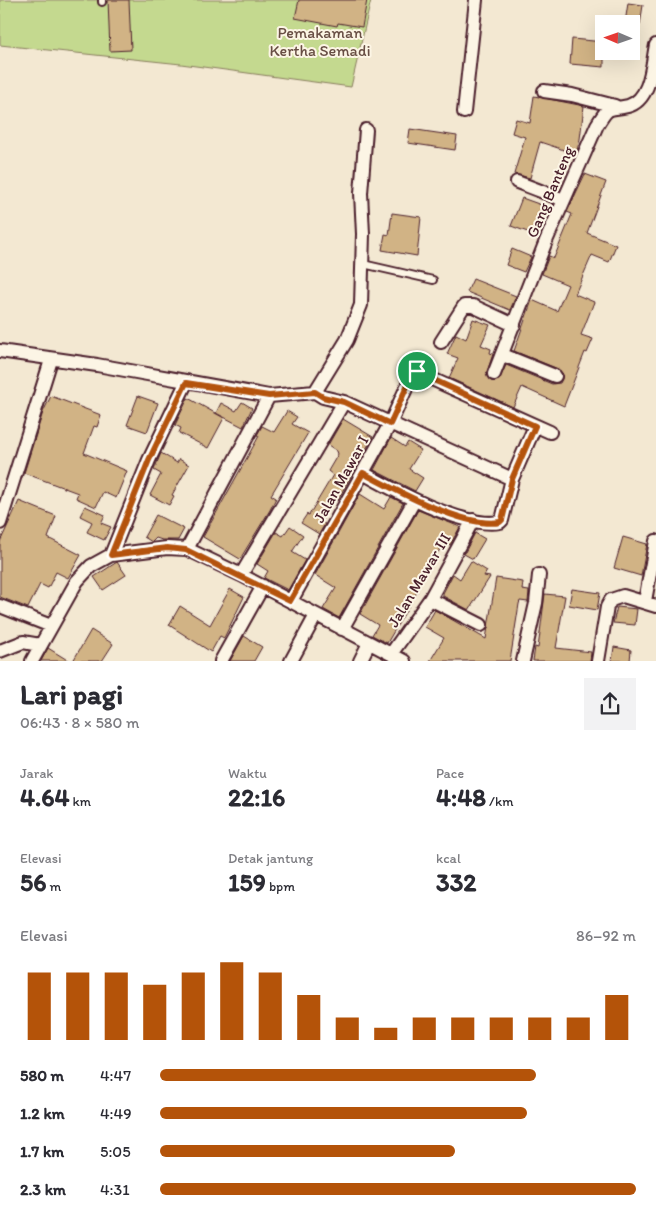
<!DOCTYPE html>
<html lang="id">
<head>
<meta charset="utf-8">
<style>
  :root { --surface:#fff; --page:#f2f2f3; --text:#2b2b33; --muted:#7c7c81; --accent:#b45309 }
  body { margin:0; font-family:Itim,sans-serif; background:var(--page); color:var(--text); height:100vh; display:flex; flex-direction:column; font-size:19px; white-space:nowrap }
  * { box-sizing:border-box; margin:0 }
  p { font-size:16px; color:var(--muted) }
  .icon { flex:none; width:28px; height:28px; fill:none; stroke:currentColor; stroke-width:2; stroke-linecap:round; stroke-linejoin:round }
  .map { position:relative; height:661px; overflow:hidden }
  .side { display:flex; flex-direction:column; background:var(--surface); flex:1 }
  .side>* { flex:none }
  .needle { width:32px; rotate:272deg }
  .tools { position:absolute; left:595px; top:15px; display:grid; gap:10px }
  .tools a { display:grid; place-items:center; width:45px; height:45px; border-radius:0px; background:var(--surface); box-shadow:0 5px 20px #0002; font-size:25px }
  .pin { position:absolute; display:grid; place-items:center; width:42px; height:42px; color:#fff; margin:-21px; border:2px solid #fff; border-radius:50%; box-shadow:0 1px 5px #0007 }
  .round { display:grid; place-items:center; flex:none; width:52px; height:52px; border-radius:0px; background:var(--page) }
  .summary { display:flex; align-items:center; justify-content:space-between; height:85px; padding:0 20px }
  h1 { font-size:28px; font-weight:700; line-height:38px }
  .metrics { display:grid; grid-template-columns:repeat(3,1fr); gap:8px; height:85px; padding:5px 20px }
  .metrics div { display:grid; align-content:center }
  .metrics b { font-size:25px; font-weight:700 }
  .metrics small { font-size:14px; font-weight:400 }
  .metrics p { font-size:14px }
  .chart { height:140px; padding:10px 20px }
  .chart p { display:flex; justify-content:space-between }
  .chart svg { width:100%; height:90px; margin-top:5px; stroke:var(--accent); stroke-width:6 }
  ul { padding:0 20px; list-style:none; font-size:16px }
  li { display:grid; grid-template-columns:80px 60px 1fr; align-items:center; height:38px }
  li i { height:12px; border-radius:6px; background:var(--accent) }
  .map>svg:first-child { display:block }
  .green { fill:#c4d98f; stroke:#877c5d }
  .building { fill:#d1b385; stroke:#4a1f2b }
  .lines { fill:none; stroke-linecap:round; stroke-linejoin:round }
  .service-casing { stroke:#4a1f2b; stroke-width:10 }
  .minor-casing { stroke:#4a1f2b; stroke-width:16 }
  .service { stroke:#fcf5e5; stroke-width:6 }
  .minor { stroke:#fcf5e5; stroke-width:12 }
  .route-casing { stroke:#fff; stroke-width:10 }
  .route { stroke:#b45309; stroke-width:6 }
  .labels { text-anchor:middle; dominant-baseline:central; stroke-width:4; stroke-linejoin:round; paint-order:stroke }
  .park-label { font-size:16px; fill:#684e44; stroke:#fcf5e5 }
  .street-label { font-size:16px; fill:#4a1f2b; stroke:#fcf5e5 }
</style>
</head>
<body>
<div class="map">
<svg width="656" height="661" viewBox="0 0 656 661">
  <rect width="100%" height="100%" fill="#f3e8d2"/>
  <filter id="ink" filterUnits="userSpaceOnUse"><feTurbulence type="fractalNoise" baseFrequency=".02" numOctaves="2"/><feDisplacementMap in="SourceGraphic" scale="10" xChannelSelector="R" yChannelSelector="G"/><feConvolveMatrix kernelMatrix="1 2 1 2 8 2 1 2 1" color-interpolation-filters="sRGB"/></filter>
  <g filter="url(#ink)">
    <path class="green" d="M0 0H371L351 87 181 64 0 45Z"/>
    <path class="building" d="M108 0H129L131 50 110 51Z
      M299 0H367L362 27 338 23 337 26 295 18Z
      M628 3 643 5 640 25 625 23Z
      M572 39 604 42V67L570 64Z
      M534 96 584 106 580 139 576 154 540 142 530 178 514 174 525 137 512 133 516 119 530 123Z
      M410 129 457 136 455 150 408 143Z
      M585 174 606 182 587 233 616 245 609 262 592 255 575 294 594 302 581 335 593 339 587 353 585 352 564 406 522 387 513 407 449 378 458 358 447 354 456 334 466 339 473 319 490 325 481 345 491 349 490 353 493 354 486 375 491 381 499 380 506 365 552 384 560 383 562 379 563 374 558 369 514 351 532 300 557 311 568 285 542 274 549 256 554 258 572 214 567 212Z
      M522 198 547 207 536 235 511 226Z
      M392 213 421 217 417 256 382 250 385 234 389 235Z
      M512 249 531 257 524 272 506 265Z
      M473 279 516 296 510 310 467 292Z
      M51 396 101 415 97 427 94 426 84 453 127 471 116 498 103 492 96 507 76 498 78 493 24 473 43 412Z
      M138 396 158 403 147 432 127 425Z
      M188 398 224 418 208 448 179 433 181 428 175 425Z
      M242 402 252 408 243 427 216 413 221 403 236 411Z
      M287 411 297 417 292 424 308 433 271 495 276 498 270 510 240 559 203 537 259 436 257 435 262 426 274 432Z
      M343 419 373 437 337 501 334 499 321 522 325 524 319 534 301 523 307 514 309 515 333 475 328 471 338 454 337 451 328 445Z
      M391 438 405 447 408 442 421 450 409 469 423 478 415 491 374 470Z
      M161 453 177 463 179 459 189 465 172 495 174 496 169 505 150 495 161 474 154 470Z
      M360 494 384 509 391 497 403 503 339 618 323 609 336 588 315 575Z
      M19 501 56 516 48 538 81 555 68 578 56 572 48 588 40 584 28 608 0 597V542Z
      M85 506 105 515 101 523 111 527 104 540 87 532 92 522 80 516Z
      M418 510 460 527 450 545 445 542 433 560 416 589 418 590 387 643 372 635 378 625 360 614Z
      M156 515 184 529 178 540H162L156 538 152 542 144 537Z
      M290 526 303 535 292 552 305 560 288 590 264 578 268 571 257 564 276 532 283 536Z
      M475 533 485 539 473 559 464 554Z
      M623 537 647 544 641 576 614 568Z
      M471 561 487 571 484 576 490 577 469 610 443 596V593L453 574 460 579Z
      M117 562 126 575 103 590 94 577Z
      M496 578 523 582 522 590 529 591 528 602 520 601 519 604 510 661H430L444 638 425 627 435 610 486 639Z
      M230 589 244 597 224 638 220 636 211 652 169 625 180 606 210 625Z
      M572 589 600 593 597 610 569 605Z
      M545 594 565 596 556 648 591 652 590 661H533L535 647 538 648Z
      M617 607 637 609 635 625 613 623Z
      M91 630 113 644 102 661H73Z
      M244 636 262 647 254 661H230Z
      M614 647 631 650 630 661H612Z
      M48 648 69 661H41Z"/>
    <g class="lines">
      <g class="service-casing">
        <path id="service" d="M102 0V2
          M363 264 433 280"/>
      </g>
      <g class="minor-casing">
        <path id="minor" d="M544 91 572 95 615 106
          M464 112 476 0
          M517 182 564 200
          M441 342 464 306H473L514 325
          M0 351 97 365 269 396 315 392 323 397 344 402 512 479
          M503 355 555 376
          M494 374 546 241 597 125C610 104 607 111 628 106 651 100 652 64 656 45
          M315 392 347 340 361 305 363 234 361 193 366 130
          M363 473C393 490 465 529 500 522L502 520 512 479 535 426
          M0 523 51 360
          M187 549 269 396
          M111 555 149 460 186 383
          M241 575 344 402
          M430 599 481 625
          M291 601 390 424 414 371 550 432
          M645 601 656 541
          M0 606 51 626
          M342 629 414 501
          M0 651 23 642 40 645
          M391 654 430 599 473 520
          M32 661 77 581 91 566 111 555 167 548 187 549 241 575 404 661
          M221 661 263 586
          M291 661 316 615
          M360 661 369 643
          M523 661 536 603 539 575
          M598 661 607 607 611 600 623 596 656 606"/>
      </g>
      <use href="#service" class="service"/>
      <use href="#minor" class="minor"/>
    </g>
  </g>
  <g class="lines" filter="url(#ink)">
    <g class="route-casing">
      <path id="route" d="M414 371 535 426 512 479 502 520 500 522C466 529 393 489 363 473L290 601 186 550 167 548 111 555 149 460 186 383 269 396 315 392 323 397 344 402 390 424Z"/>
    </g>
    <use href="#route" class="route"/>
  </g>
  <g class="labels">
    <g class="park-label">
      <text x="320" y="32">Pemakaman<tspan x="320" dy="18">Kertha Semadi</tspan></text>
    </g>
    <g class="street-label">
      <text transform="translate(550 192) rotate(-67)">Gang Banteng</text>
      <text transform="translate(341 479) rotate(-61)">Jalan Mawar I</text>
      <text transform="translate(419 580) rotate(-59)">Jalan Mawar III</text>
    </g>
  </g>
</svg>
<div class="tools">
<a><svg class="needle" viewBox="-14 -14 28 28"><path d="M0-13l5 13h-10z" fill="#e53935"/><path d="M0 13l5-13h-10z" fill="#7c7c81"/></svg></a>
</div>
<div class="pin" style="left:417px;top:371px;background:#1e9e55"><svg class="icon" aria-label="arrive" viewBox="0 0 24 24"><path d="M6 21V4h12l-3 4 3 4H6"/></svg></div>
</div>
<section class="side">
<div class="summary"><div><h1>Lari pagi</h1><p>06:43 · 8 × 580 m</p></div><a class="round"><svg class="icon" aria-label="share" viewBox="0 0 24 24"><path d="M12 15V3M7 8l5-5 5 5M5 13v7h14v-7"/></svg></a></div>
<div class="metrics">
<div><p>Jarak</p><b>4.64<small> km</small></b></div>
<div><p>Waktu</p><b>22:16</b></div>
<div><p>Pace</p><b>4:48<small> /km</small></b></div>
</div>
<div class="metrics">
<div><p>Elevasi</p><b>56<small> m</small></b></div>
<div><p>Detak jantung</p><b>159<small> bpm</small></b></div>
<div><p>kcal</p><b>332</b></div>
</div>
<div class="chart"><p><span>Elevasi</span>86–92 m</p>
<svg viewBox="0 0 160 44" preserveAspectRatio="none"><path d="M5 44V11M15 44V11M25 44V11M35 44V17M45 44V11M55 44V6M65 44V11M75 44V22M85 44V33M95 44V38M105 44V33M115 44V33M125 44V33M135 44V33M145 44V33M155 44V22"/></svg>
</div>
<ul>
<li><b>580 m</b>4:47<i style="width:79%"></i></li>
<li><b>1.2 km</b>4:49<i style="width:77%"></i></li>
<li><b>1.7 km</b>5:05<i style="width:62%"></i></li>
<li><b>2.3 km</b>4:31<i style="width:100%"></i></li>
</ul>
</section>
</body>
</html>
